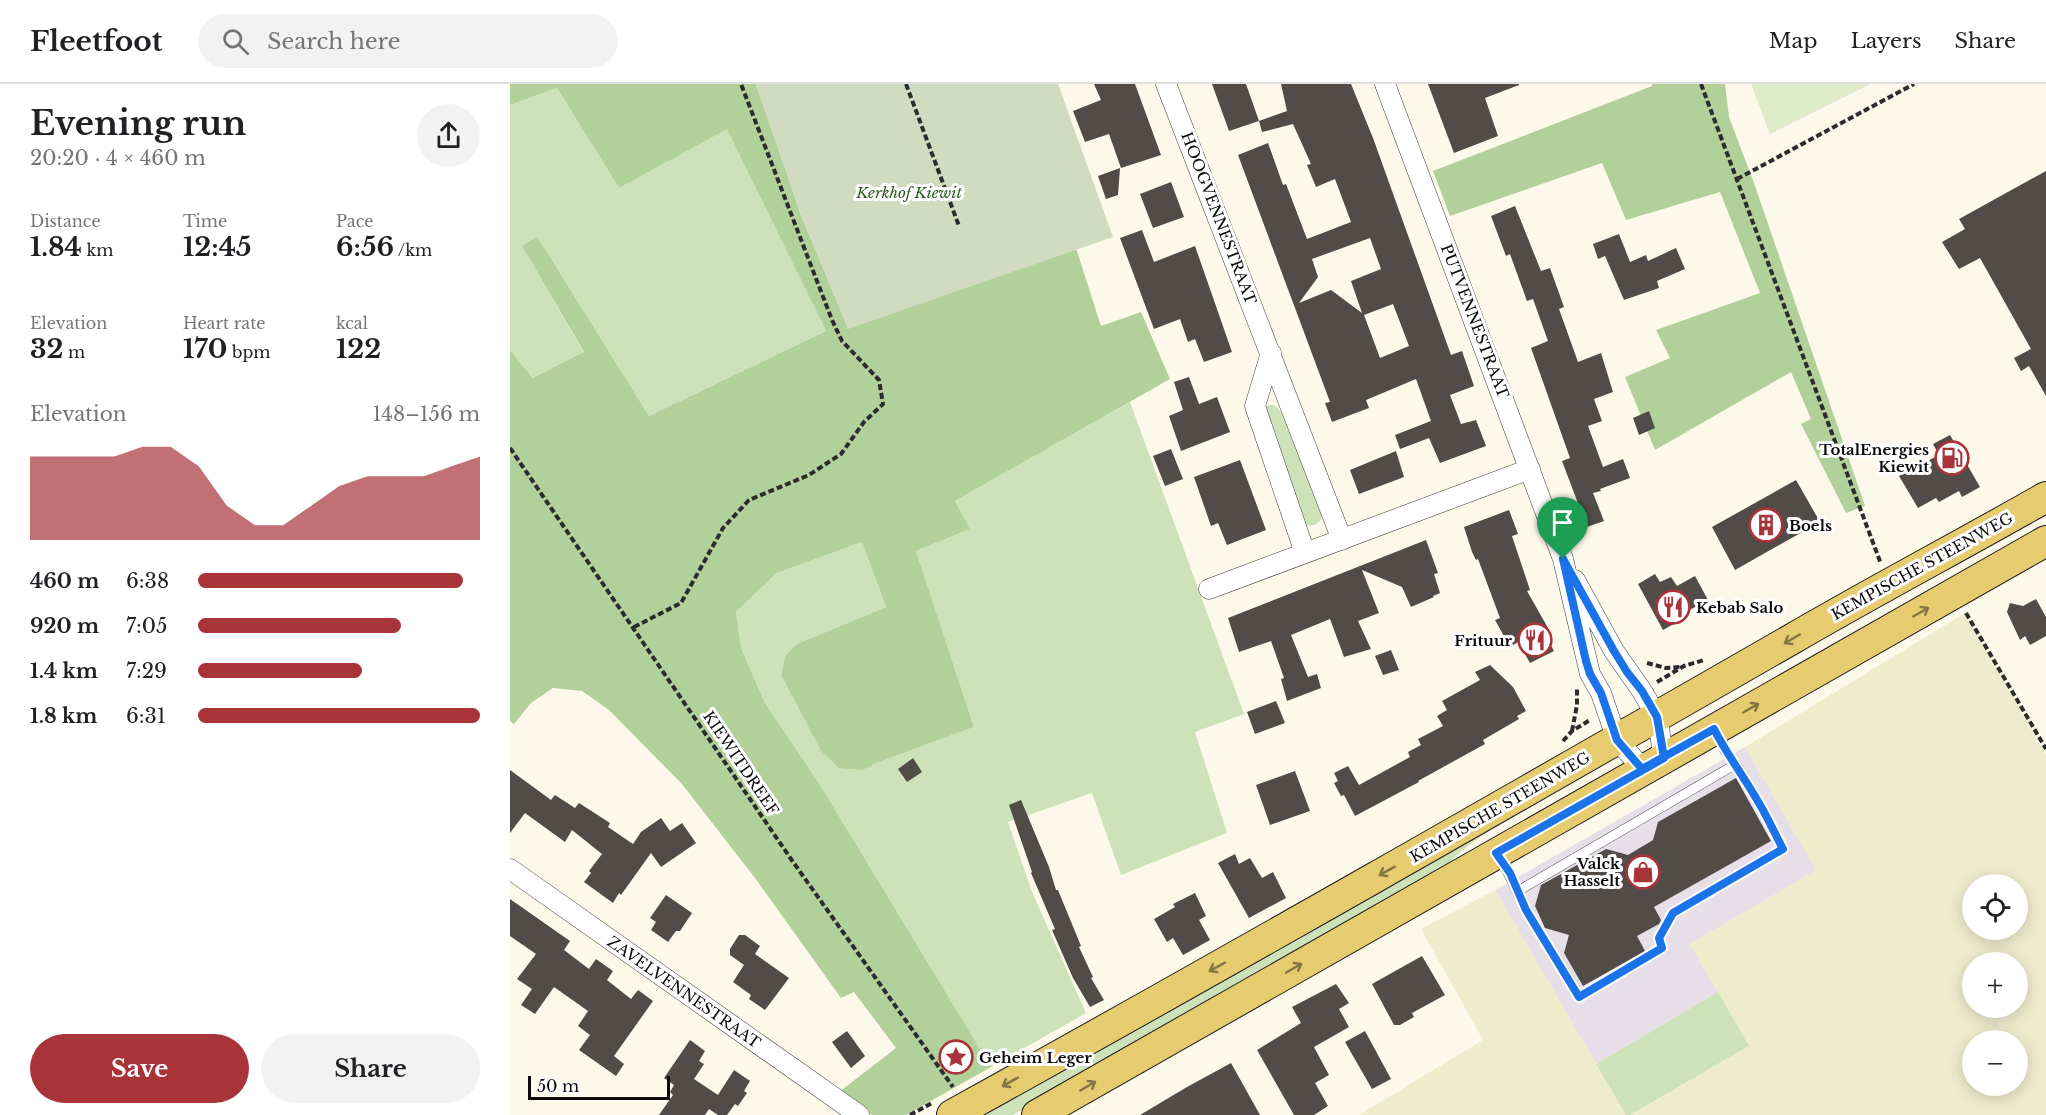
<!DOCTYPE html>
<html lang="en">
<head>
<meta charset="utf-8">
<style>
  :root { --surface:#fff; --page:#f2f2f2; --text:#202124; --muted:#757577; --line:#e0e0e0; --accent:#a83439 }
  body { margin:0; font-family:"Libre Baskerville",serif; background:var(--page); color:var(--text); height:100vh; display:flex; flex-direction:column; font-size:22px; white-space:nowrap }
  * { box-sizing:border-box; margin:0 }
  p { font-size:20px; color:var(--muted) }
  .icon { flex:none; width:33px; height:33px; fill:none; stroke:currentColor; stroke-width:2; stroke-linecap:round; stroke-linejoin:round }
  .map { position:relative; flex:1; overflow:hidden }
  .sheet { display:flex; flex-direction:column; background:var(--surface); width:510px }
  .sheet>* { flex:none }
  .controls { position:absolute; left:1452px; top:790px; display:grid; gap:12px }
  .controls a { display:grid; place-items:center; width:66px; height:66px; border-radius:50%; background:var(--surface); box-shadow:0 3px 15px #0003; font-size:30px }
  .scale { position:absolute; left:18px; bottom:15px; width:142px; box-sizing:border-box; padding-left:6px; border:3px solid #0a0a0a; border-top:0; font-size:16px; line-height:21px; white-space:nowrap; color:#0a0a0a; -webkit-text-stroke:4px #fff; paint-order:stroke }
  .pin { position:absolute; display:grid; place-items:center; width:51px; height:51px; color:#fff; margin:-62px -26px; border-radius:50% 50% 50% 0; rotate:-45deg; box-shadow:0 0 6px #0007 }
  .pin .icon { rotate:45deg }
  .round { display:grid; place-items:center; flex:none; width:63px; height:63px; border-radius:32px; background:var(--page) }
  .headline { display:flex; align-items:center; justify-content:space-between; height:102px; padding:0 30px }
  h1 { font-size:33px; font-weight:700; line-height:45px }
  .metrics { display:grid; grid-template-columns:repeat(3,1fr); gap:9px; height:102px; padding:6px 30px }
  .metrics div { display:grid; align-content:center }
  .metrics b { font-size:26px; font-weight:700 }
  .metrics small { font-size:16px; font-weight:400 }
  .metrics p { font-size:16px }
  .chart { height:168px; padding:12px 30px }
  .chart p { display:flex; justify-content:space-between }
  .chart svg { width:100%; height:108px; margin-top:6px; fill:var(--accent); opacity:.7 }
  .cta { display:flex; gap:12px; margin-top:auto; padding:12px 30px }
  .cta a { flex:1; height:69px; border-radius:36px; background:var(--accent); color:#fff; font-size:24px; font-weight:700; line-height:69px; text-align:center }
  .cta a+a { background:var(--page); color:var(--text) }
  ul { padding:0 30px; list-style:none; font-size:20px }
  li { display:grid; grid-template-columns:96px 72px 1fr; align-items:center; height:45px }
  li i { height:15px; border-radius:8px; background:var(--accent) }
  header { display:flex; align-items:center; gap:36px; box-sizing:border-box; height:84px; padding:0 30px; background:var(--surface); border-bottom:2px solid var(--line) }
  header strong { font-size:28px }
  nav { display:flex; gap:33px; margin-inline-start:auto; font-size:21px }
  .search { width:420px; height:54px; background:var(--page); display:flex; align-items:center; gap:15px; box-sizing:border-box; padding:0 21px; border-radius:33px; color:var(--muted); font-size:22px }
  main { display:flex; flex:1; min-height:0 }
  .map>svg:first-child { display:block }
  .industrial { fill:#e7dfe8 }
  .farmland { fill:#efecce; fill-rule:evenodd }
  .green { fill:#cee2b9 }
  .forest { fill:#b2d19a }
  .cemetery { fill:#d1dbbf }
  .pitch { fill:#dfeac9 }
  .building { fill:#514c48; fill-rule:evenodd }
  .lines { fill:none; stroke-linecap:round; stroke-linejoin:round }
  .service-casing { stroke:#3d3d3d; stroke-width:10 }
  .minor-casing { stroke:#3d3d3d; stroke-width:21 }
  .primary-casing { stroke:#1b1b1b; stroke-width:32 }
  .path { stroke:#2c2c2c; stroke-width:4; stroke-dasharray:6 3; stroke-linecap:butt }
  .service { stroke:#fff; stroke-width:9 }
  .minor { stroke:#fff; stroke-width:20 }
  .primary { stroke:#e7cb6f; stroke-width:30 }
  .oneway { stroke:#847442 }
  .route-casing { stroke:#fff; stroke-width:12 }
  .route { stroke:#1a73e8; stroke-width:8 }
  .labels { text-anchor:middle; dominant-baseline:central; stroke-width:6; stroke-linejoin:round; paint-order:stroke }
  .park-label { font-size:15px; font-style:italic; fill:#2e5924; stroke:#fff }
  .street-label { font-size:15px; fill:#0a0a0a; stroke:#fff }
  .poi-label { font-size:15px; font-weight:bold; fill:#0a0a0a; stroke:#fff; text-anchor:end }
</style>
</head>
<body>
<header>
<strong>Fleetfoot</strong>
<div class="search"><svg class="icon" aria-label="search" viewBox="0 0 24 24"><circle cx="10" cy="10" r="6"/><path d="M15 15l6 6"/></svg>Search here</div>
<nav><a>Map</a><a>Layers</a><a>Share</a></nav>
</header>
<main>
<section class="sheet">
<div class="headline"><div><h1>Evening run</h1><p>20:20 · 4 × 460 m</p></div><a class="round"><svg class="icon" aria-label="share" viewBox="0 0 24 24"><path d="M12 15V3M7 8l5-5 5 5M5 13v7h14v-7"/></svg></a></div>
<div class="metrics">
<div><p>Distance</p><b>1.84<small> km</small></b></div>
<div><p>Time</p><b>12:45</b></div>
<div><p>Pace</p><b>6:56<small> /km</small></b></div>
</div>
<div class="metrics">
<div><p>Elevation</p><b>32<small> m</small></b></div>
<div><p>Heart rate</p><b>170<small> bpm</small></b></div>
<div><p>kcal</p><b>122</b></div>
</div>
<div class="chart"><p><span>Elevation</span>148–156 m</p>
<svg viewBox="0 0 160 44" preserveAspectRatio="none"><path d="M0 44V10L10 10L20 10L30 10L40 6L50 6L60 14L70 30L80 38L90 38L100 30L110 22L120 18L130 18L140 18L150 14L160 10V44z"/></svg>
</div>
<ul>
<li><b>460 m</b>6:38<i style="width:94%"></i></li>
<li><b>920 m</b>7:05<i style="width:72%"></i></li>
<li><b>1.4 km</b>7:29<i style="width:58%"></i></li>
<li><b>1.8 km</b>6:31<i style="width:100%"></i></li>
</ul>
<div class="cta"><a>Save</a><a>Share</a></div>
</section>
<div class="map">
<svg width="1536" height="1031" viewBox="0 0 1536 1031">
  <rect width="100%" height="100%" fill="#fcf9ea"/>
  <path class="industrial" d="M1235 663 1307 786 1180 860 1208 908 1086 980 985 806Z"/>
  <path class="farmland" d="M1455 529 1536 671V1031H1120L1239 962 1180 860 1306 786 1235 663ZM1462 801H1508V846H1462ZM1462 879H1508V924H1462ZM1462 957H1508V1002H1462Z
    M985 806 1116 1031H849L973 956 911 845Z"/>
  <path class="green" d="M47 4 109 104 217 44 316 247 139 332 27 152 12 162 74 269 21 294 0 266V21Z
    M620 318 734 630 685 648 717 749 611 791 582 709 498 738 522 808 576 929 481 983 309 699 254 617 231 564 226 528 267 489 352 458 376 523 287 560 275 572 271 591 311 667 353 686 369 678 464 643 406 467 460 445 445 417Z
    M759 321H764C779 329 803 408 811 429V436L805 441 796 442 792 438 753 324Z
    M990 733 993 738C969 753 945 770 927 791L503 1031H464Z
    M1208 908 1239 962 1120 1031H1116L1086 980Z"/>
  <path class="forest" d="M0 0H246L291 131 338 244 566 164 591 242 631 228 660 295 445 417 460 445 406 467 464 643 369 678 353 686 329 684 311 667 271 591 275 572 287 560 376 523 352 458 267 489 226 528 231 564 254 617 309 699 481 983 396 1031H362L329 1008 386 964 344 908 331 914 245 794 172 700 99 626 72 607 43 604 21 619 4 640 0 637V266L22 294 74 268 12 162 27 152 139 332 316 247 217 45 109 104 47 4 0 21Z
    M1142 0H1215L1219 33 1244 99 1355 422 1336 429 1291 340 1301 335 1281 288 1145 366 1115 293 1160 274 1146 246 1250 209 1210 108 1116 136 1092 79 940 132 923 87 1142 2Z"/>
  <path class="cemetery" d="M246 0H548L603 153 338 245 291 131Z"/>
  <path class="pitch" d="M1241 0H1361L1260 50Z"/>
  <path class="building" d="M584 0H625L651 71 611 84 599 50 575 58 563 27 591 16Z
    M702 0H736L749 37 719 47Z
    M771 0H841L863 54 941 271 952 267 964 302 940 311 951 340 966 336 976 362 930 379 919 354 890 365 885 351 921 337 906 295 856 316 859 324 822 338 815 319 820 318 728 71 758 59 773 101 776 100 797 155 841 138 825 95 806 103 797 81 801 80 783 40 752 48 749 37 777 27ZM860 154 871 185 841 197 852 229 821 206 789 219 808 193 802 175ZM883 220 899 262 870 274 854 231Z
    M918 0H1009V1L975 14 988 52 944 69Z
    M610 84 608 111 596 115 588 92Z
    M1536 87V312L1519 282 1511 287 1504 274 1521 265 1470 174 1449 185 1432 158 1455 145 1449 135Z
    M661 98 674 133 643 144 630 110Z
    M1005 122 1031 187 1040 184 1054 223 1049 225 1068 278 1091 269 1103 308 1084 315 1092 337 1078 342 1093 383 1113 375 1120 394 1090 405 1091 407 1083 409 1094 437 1077 443 1052 377 1060 374 1021 264 1038 257 1023 215 1017 217 1000 170 996 172 981 132Z
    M632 146 644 178 685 162 722 268 694 278 685 255 678 258 670 235 644 245 610 154Z
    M1109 150 1120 178 1136 171 1138 177 1166 164 1175 185 1147 197 1149 204 1114 216 1095 172 1088 175 1083 160Z
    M679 293 689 320 707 313 720 348 671 367 659 332 673 326 664 298Z
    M1139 327 1145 344 1129 351 1123 334Z
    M1440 351 1470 403 1452 413 1449 407 1429 418 1426 414 1408 424 1389 392 1429 371 1423 360Z
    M661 365 673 395 655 402 643 372Z
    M886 367 894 393 849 410 840 386Z
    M730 376 756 446 717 461 708 439 701 442 684 393Z
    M1286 396 1310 438 1225 486 1202 443Z
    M999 426 1008 450 1002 452 1020 506 1017 507 1038 544 1033 547 1044 567 1020 579 1008 558 1000 563 985 536 990 534 968 475 966 476 962 468 954 443Z
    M916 456 928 489 924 490 930 509 923 512 924 513 901 523 892 503 852 486 869 529 848 537 861 565 834 573 820 535 781 551 798 593 807 590 811 604 777 617 771 595 774 594 761 557 729 568 718 534Z
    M1145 490 1150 498 1161 493 1167 502 1185 492 1198 516 1174 529 1176 533 1153 546 1128 500Z
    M1526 515 1536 533V552L1520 561 1515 552 1510 556 1497 528 1500 519 1513 522Z
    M881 566 889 586 873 591 865 572Z
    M980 581 1003 603 1016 627 1007 632 1009 635 973 656 975 660 908 697 909 698 845 732 834 711 831 712 824 699 828 697 824 689 838 682 849 701 900 673 898 668 911 661 908 655 933 642 927 632 937 626 932 617 970 596 965 588Z
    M766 617 775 639 745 650 737 628Z
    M403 674 412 688 397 698 388 685Z
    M0 686 41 716 45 711 65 724 69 719 100 739 98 743 123 760 131 748 151 734 160 747 172 739 186 759 151 783 141 769 111 811 109 809 103 819 74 798 81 789 79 787 92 770 62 746 55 758 15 729 0 749Z
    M785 687 800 727 760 741 746 701Z
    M1226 694 1261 757 1144 823 1151 836 1149 840 1127 852 1135 867 1073 902 1054 869 1059 851 1035 844 1025 822 1031 801 1096 765 1118 771 1143 756 1148 738Z
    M511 716 539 783 546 806H548L571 862 569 863 583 893 581 894 594 916 580 923 563 894 542 846 545 845 521 789 522 788 499 721Z
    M725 770 729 780 740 774 752 794 763 788 776 814 739 834 708 779Z
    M685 809 696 832 689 836 700 856 673 871 663 854 657 858 644 835 665 823 663 820Z
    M156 811 182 829 170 847H166L158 858 141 846 146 838 140 834Z
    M0 815 60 857 54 866 79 885 86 875 103 887 97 896 121 915 128 906 143 917 104 972 114 980 106 992 69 966 80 951 68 942 78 927 44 903 25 930 11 921 22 905 7 895 26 870 0 852Z
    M229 851H235L250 862 245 870 279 894 255 926 239 915 241 911 223 898 234 881 220 871V865Z
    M912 872 935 911 902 929 904 933 890 941H884L862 900Z
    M826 900 839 919 829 925 839 943 804 963 819 991 805 999 818 1022 804 1031H784L747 966 791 939 782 923Z
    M337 947 355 972 341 984 322 958Z
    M855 947 881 995 862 1005 835 958Z
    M180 956 195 967 189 977 194 980 184 995 208 1011 224 986 240 997 234 1007 237 1009 228 1022 225 1020 217 1031H208L199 1025 195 1031H149L163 1011 160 1008 164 1001 154 994Z
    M721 979 750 1031H630L677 1003Z"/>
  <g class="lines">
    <g class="service-casing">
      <path id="service" d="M1207 649 1215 667 1226 680
        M989 773C1001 791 1007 810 1017 828 1034 857 1054 884 1069 913L1152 865 1149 853 1163 829 1273 765 1248 716 1226 680 1008 807"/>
    </g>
    <g class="minor-casing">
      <path id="minor" d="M656 0 832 456
        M875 0 1053 475 1080 590 1091 609 1107 656 1133 685
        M761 269 745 322 795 469
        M1065 496 1104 567 1132 607 1147 633 1154 674
        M699 505 1020 385
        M0 785 349 1031"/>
    </g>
    <g class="primary-casing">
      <path id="primary" d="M442 1031C724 875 1003 715 1282 555 1366 506 1452 461 1536 413
        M527 1031 1536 457"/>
    </g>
    <path class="path" d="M396 0 449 142
      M1191 0 1371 480
      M1227 95 1404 0
      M0 364 281 775 443 1003
      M1456 529 1536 665
      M124 543 171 519 213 444 239 416 299 391 331 370 354 338 373 320 369 296 332 257 322 236 231 0
      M1137 579 1156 584 1170 583
      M1147 598 1174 582 1194 576
      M1062 647 1067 621V605
      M1053 657 1062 647 1080 636
      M400 1031 422 1019"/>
    <use href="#service" class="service"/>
    <use href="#minor" class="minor"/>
    <use href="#primary" class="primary"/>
  </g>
  <defs><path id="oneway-shaft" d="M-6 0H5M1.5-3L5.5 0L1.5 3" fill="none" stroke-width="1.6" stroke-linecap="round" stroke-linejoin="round" transform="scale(1.5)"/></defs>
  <g class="oneway">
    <use href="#oneway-shaft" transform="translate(1411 528) rotate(-30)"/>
    <use href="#oneway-shaft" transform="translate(1282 555) rotate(150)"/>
    <use href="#oneway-shaft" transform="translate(1241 624) rotate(-30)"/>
    <use href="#oneway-shaft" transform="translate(877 787) rotate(151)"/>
    <use href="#oneway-shaft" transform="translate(707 883) rotate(151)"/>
    <use href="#oneway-shaft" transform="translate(784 884) rotate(-30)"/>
    <use href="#oneway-shaft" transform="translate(500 998) rotate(151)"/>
    <use href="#oneway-shaft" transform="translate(578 1002) rotate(-30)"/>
  </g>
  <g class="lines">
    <g class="route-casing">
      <path id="route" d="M1053 475 1076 577 1080 590 1091 609 1107 656 1132 685 1204 645C1216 669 1232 690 1246 714 1256 730 1264 748 1273 765L1163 829 1149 854 1152 864 1069 913 1016 826 1000 789 986 769 1154 674 1147 633 1132 607 1117 588 1104 567 1053 475"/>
    </g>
    <use href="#route" class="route"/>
  </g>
  <defs>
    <g id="fuel-ring" transform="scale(1.725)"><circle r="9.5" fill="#fff" stroke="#a83439" stroke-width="1.5"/><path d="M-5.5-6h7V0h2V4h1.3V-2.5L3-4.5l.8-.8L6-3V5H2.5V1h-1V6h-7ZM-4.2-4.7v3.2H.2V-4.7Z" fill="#a83439"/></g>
    <g id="building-ring" transform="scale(1.725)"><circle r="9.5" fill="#fff" stroke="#a83439" stroke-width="1.5"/><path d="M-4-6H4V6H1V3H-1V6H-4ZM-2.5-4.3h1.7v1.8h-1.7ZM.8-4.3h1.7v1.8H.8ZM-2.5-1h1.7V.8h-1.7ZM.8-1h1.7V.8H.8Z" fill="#a83439"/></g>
    <g id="restaurant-ring" transform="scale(1.725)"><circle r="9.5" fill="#fff" stroke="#a83439" stroke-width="1.5"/><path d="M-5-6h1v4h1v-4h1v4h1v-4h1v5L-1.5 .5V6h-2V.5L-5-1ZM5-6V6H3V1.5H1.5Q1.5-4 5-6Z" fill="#a83439"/></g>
    <g id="shop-ring" transform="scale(1.725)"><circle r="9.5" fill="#fff" stroke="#a83439" stroke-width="1.5"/><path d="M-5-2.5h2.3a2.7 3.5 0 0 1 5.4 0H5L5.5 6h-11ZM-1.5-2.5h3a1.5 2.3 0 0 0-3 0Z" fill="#a83439"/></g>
    <g id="sight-ring" transform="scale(1.725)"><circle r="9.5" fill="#fff" stroke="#a83439" stroke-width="1.5"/><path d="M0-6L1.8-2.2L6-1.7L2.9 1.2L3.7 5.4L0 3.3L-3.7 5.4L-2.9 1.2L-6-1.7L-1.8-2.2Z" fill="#a83439"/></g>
  </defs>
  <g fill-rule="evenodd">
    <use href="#fuel-ring" x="1442" y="374"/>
    <use href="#building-ring" x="1256" y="441"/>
    <use href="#restaurant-ring" x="1163" y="523"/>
    <use href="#restaurant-ring" x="1025" y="556"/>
    <use href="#shop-ring" x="1133" y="788"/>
    <use href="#sight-ring" x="446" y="973"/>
  </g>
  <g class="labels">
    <g class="park-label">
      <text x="399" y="108">Kerkhof Kiewit</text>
    </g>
    <g class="street-label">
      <text transform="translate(709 134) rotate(69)">HOOGVENNESTRAAT</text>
      <text transform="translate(965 237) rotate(69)">PUTVENNESTRAAT</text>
      <text transform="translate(1412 482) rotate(-29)">KEMPISCHE STEENWEG</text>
      <text transform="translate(231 679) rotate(56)">KIEWITDREEF</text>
      <text transform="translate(990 723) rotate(-30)">KEMPISCHE STEENWEG</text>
      <text transform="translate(174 908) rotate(35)">ZAVELVENNESTRAAT</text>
    </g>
    <g class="poi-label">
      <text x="1419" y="365">TotalEnergies<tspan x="1419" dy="17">Kiewit</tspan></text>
      <text x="1279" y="441" text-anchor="start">Boels</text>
      <text x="1186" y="523" text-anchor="start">Kebab Salo</text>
      <text x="1002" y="556">Frituur</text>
      <text x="1110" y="779">Valck<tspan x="1110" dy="17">Hasselt</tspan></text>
      <text x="469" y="973" text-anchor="start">Geheim Leger</text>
    </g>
  </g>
</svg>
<div class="controls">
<a><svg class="icon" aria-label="locate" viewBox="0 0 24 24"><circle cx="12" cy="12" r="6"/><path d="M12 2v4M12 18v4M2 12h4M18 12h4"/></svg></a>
<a>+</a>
<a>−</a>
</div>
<div class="scale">50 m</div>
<div class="pin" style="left:1053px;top:475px;background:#1e9e55"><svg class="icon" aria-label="arrive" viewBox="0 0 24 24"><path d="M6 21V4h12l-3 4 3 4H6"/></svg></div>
</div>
</main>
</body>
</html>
